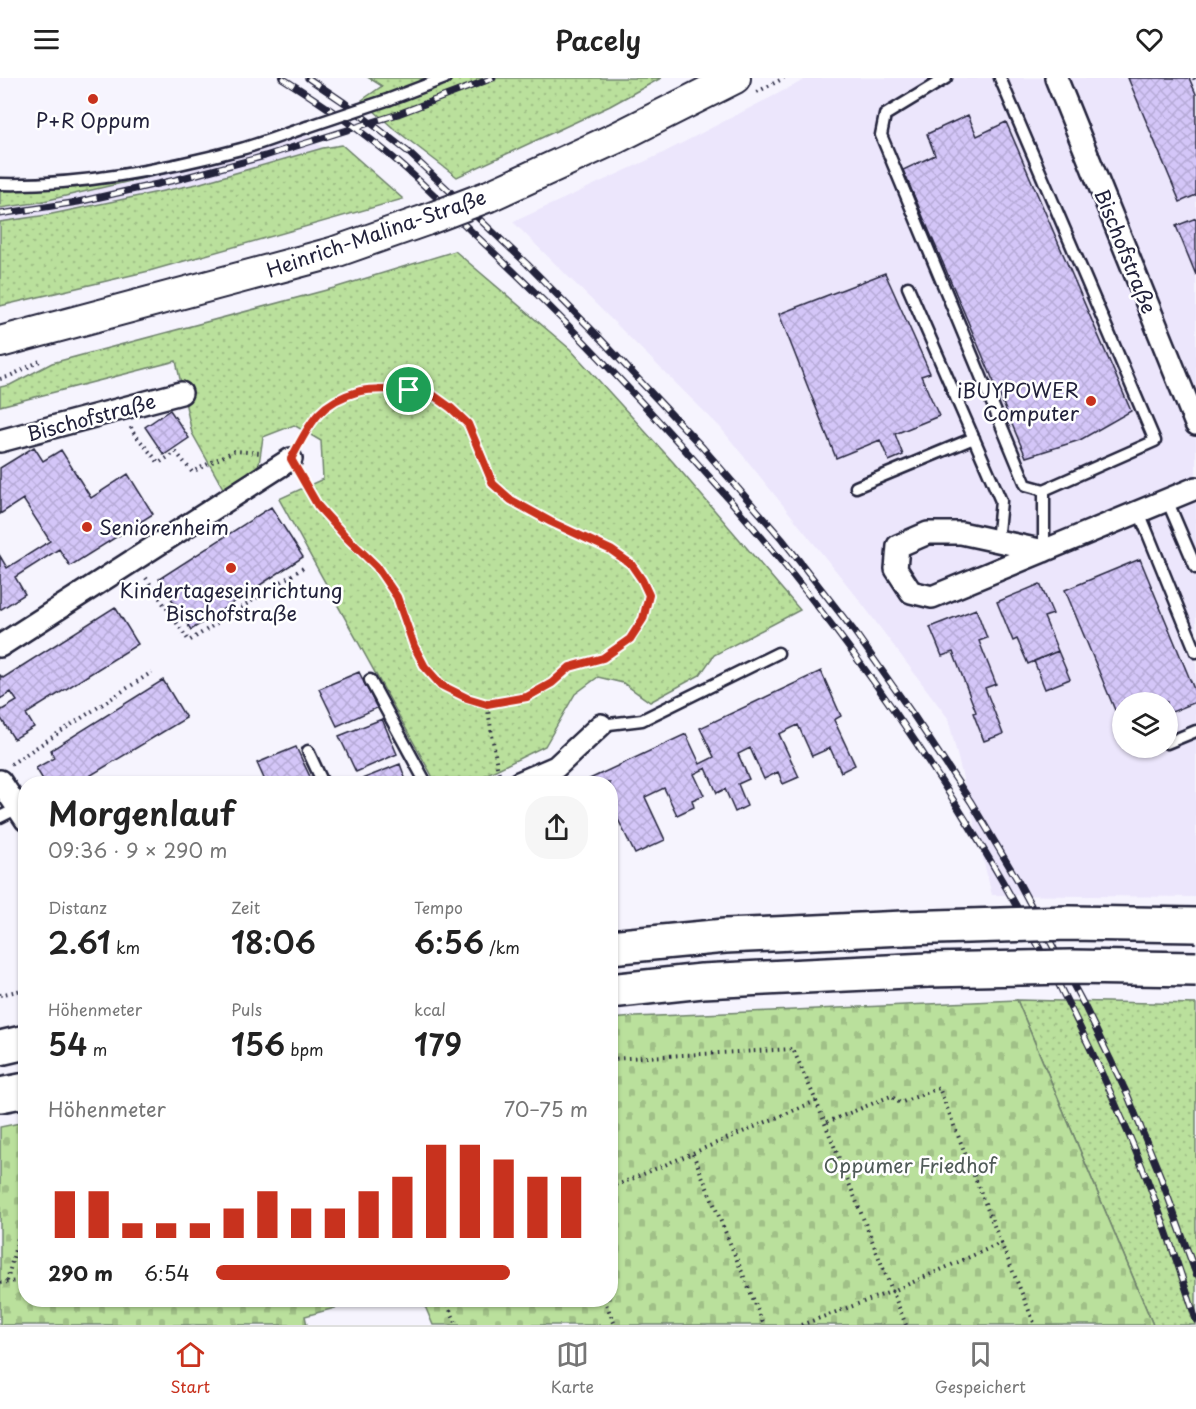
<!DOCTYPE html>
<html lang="de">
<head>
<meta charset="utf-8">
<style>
  :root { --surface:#fff; --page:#f6f6f6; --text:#222; --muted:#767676; --line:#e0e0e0; --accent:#c8321e }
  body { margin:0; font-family:"Playpen Sans",sans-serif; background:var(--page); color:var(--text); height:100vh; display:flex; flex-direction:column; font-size:22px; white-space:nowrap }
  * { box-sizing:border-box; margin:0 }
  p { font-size:20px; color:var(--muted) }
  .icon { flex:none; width:33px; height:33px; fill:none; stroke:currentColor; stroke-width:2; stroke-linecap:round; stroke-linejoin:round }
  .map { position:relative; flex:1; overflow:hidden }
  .side { position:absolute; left:18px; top:698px; width:600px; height:531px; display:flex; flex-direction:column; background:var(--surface); border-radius:24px; box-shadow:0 2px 4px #0004 }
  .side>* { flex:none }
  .tools { position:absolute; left:1112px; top:614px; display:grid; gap:12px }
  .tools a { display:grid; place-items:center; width:66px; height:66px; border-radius:50%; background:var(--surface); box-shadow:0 2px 4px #0004; font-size:30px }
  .pin { position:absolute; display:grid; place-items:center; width:51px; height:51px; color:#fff; margin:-26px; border:3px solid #fff; border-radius:50%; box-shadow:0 2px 6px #0007 }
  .round { display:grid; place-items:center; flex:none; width:63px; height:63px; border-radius:24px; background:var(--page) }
  .overview { display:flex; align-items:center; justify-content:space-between; height:102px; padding:0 30px }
  h1 { font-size:33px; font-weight:600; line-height:45px }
  .figures { display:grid; grid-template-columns:repeat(3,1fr); gap:9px; height:102px; padding:6px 30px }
  .figures div { display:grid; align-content:center }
  .figures b { font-size:30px; font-weight:600 }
  .figures small { font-size:16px; font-weight:400 }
  .figures p { font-size:16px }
  .chart { height:168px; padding:12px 30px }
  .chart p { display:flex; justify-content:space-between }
  .chart svg { width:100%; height:108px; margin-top:6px; stroke:var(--accent); stroke-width:6 }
  ul { padding:0 30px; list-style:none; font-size:20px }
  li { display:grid; grid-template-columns:96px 72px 1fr; align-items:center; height:45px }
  li i { height:15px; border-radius:8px; background:var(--accent) }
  header { display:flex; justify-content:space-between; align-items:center; height:78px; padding:0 30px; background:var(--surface); font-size:27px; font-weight:600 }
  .dock { display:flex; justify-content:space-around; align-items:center; height:84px; border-top:2px solid var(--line); background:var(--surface); font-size:16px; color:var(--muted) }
  .dock a { display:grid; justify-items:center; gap:3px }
  .dock .current { color:var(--accent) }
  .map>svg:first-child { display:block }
  .built { fill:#ece6fc; fill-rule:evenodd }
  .grass { fill:url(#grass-dots); stroke:#6e816c; stroke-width:1.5 }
  .cemetery { fill:url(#cemetery-stones); stroke:#6e816c; stroke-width:1.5 }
  .building { fill:url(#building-cross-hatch); stroke:#22223b; stroke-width:1.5 }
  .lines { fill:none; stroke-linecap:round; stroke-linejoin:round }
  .lane-casing { stroke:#22223b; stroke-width:15 }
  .street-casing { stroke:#22223b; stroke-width:26 }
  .secondary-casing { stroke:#22223b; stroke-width:34 }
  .highway-casing { stroke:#22223b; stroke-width:38 }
  .path { stroke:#22223b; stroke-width:4; stroke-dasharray:1.5 4.5; stroke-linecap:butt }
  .lane { stroke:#fff; stroke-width:10 }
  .street { stroke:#fff; stroke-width:21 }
  .secondary { stroke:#fff; stroke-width:30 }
  .highway { stroke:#fff; stroke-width:33 }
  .rail-casing { stroke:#22223b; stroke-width:7 }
  .rail { stroke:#fff; stroke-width:4.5; stroke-dasharray:14; stroke-linecap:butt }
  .lane-bridge-casing { stroke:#22223b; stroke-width:15; stroke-linecap:butt }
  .secondary-bridge-casing { stroke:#22223b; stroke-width:34; stroke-linecap:butt }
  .highway-bridge-casing { stroke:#22223b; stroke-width:38; stroke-linecap:butt }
  .lane-bridge { stroke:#fff; stroke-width:10 }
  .secondary-bridge { stroke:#fff; stroke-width:30 }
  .highway-bridge { stroke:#fff; stroke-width:33 }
  .route-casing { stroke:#fff; stroke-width:12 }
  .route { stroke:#c8321e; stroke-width:8 }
  .poi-dot { fill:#c8321e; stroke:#fff; stroke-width:2 }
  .labels { text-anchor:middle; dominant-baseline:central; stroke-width:5; stroke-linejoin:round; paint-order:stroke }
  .poi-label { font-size:20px; fill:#22223b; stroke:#fff }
  .street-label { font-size:20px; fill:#22223b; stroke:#fff }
  .park-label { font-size:20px; fill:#505b58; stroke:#fff }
</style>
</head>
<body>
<header><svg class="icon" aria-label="menu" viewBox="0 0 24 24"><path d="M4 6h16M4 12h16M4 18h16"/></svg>Pacely<svg class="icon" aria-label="heart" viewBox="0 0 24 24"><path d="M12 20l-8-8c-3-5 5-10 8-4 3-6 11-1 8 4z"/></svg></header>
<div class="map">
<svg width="1196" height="1247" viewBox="0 0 1196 1247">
  <defs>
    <pattern id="grass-dots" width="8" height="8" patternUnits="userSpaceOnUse" patternTransform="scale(1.5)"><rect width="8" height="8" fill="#bae09c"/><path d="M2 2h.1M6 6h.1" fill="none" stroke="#a0c087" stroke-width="1.8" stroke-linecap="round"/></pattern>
    <pattern id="cemetery-stones" width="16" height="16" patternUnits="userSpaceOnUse" patternTransform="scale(1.5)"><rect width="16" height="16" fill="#bae09c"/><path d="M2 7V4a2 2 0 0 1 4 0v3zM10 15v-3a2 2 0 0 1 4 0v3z" fill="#a0c087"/></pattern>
    <pattern id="building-cross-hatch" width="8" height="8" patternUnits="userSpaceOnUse" patternTransform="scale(1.5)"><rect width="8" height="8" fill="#d4c6f8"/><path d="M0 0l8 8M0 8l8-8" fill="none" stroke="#b6aad6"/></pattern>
  </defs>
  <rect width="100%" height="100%" fill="#f6f4fe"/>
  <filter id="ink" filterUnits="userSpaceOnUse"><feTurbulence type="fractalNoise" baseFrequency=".0167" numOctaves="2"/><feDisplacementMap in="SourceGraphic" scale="12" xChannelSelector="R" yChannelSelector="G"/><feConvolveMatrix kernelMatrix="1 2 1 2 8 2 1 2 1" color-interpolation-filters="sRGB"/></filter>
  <g filter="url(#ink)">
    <path class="built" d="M808 0H1196V819L992 817 948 640 857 519 720 349 513 144 659 77ZM1122 624H1167V669H1122Z
      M306 57 323 70 197 106 47 137 0 144V130L35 125 213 84 244 77Z"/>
    <path class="grass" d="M369 0H661L610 28 457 99 393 50 362 22 382 8Z
      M342 67 403 121 149 193 0 228V144L47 137 197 106 323 70Z
      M244 77 35 125 0 130V113L68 110 155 96Z
      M455 173 570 271 673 384 800 532 714 577 700 597 650 624 623 605 598 599 575 616 545 668 469 705H436L279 421 323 401 321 363 294 347 263 359 259 386 246 400 224 412 192 355 176 283 0 328V309L10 307 52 285 334 210Z
      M1017 922 1196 926V1247H1153Z"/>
    <path class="cemetery" d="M1017 922 1153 1247H433L422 1221H610L611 941 635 939Z
      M25 1044 26 1221H368L305 1238 307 1247H0V1049Z"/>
    <path class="building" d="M1128 0H1189L1196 16V117L1180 124Z
      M968 37 977 58 1006 44 1131 333 1080 362 1026 379 903 92 935 77 927 56Z
      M1196 140V197L1176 148Z
      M885 195 930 295 921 298 939 338 895 356 903 377 889 383 880 362 836 380 779 236Z
      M170 332 189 360 164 377 145 349Z
      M34 369 43 383 61 372 91 420 128 396 153 436 70 488 59 471 15 499 25 516 0 532V478L7 490 50 463 23 421 0 436V390Z
      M271 429 303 479 191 552 159 501Z
      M1140 481 1196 616V624L1167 636V624H1122V649L1065 512Z
      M1040 506 1053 536 1044 539 1058 573 1028 586 1017 561 1013 563 997 524Z
      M115 529 138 566 26 636 34 649 14 661 0 639V633L17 623 11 614 0 621V597L3 600Z
      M976 531 987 560 979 563 996 606 985 610 1003 656 984 663 973 635 976 634 953 574 942 578 930 549Z
      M1058 573 1070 601 1045 611 1034 583Z
      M821 593 841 638 834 642 855 687 841 694 830 670 812 678 798 647 779 656 799 699 783 706 778 694 764 701 750 670 738 676 749 701 738 706 747 728 735 734 725 711 717 715 706 690 694 696 704 717 692 722 694 729 677 737 664 710 645 719 665 762 635 776 614 733 610 735V705H581L686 656 700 686 714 679 700 650Z
      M359 594 377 630 337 648 319 611Z
      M163 602 186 640 78 705H73L72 703 68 705H45L36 690 54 680 51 672Z
      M382 641 397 676 356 694 339 658Z
      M296 669 312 703 308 705H266L257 685Z
      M400 686 407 705H363L362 701Z"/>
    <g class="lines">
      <g class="lane-casing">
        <path id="lane" d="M946 0 885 37 881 57 1026 407 1044 412 1155 363 1000 0
          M390 21 445 0
          M0 106C81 108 163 92 241 71 263 65 285 56 307 49
          M908 209 1001 423 997 464
          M856 409 974 360
          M1167 422 1196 490
          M1139 434 1196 574
          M1044 473V412
          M370 602 426 705
          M601 647 642 642 778 575
          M1167 665 1196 653
          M308 673 323 705
          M0 739 18 730"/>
      </g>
      <g class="street-casing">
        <path id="street" d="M1056 0 1196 346
          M0 363 181 315
          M1044 473 961 455H928L898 468 896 491 911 514 932 519 1196 410
          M0 568 291 381
          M0 703 26 742
          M519 705 556 689 601 647"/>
      </g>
      <g class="secondary-casing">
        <path id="secondary" d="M489 118 616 60 735 0
          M0 264 332 175 426 142"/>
      </g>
      <g class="highway-casing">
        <path id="highway" d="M610 869 725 858 904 850
          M610 913 702 903 928 892
          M0 970 26 964
          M0 1017 26 1012"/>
      </g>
      <path class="path" d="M1194 0 1196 5
        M757 14 784 0
        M0 301 8 299 40 283
        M131 349 132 353 159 385 176 374 192 394 234 373 262 375
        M301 362 310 346 328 326 358 313 385 311 409 312 433 317 451 330 468 346 493 406 511 422 551 445 611 472 631 486 642 502 649 517 643 541 630 561 603 580 570 589 552 605 527 619 487 626 497 688 499 695
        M301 398 318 428 346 459 376 488 397 519 414 568 425 589 441 607 467 620 487 626
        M146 500 189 563 303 490
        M11 686 152 594
        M0 917 26 911
        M610 981 793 971 816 1023 610 1110
        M816 1023 906 1247
        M693 1076 764 1247
        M1001 1165 1035 1247
        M7 1203 26 1129
        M0 1205 26 1202
        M445 1221 457 1247
        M604 1221 615 1247
        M801 1247 893 1213 1001 1165 939 1010 900 1025 891 1018 825 1045"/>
      <use href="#lane" class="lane"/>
      <use href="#street" class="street"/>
      <use href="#secondary" class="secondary"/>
      <use href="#highway" class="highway"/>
      <g class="rail-casing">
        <path id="rail" d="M282 0C322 25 361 52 397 83 423 105 447 130 471 153 519 198 566 244 611 292 665 349 718 407 769 468 925 656 1057 874 1147 1101 1165 1148 1181 1195 1196 1242
          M308 0 345 25 407 73 527 186 593 253 703 370 782 461 854 553 914 638 971 724 1018 803 1084 927 1128 1018 1160 1097 1196 1196
          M0 136 78 124 175 102 265 78 398 36 493 0"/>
      </g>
      <use href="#rail" class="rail"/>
      <g class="lane-bridge-casing">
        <path id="lane-bridge" d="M307 49 390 21"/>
      </g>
      <g class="secondary-bridge-casing">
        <path id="secondary-bridge" d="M426 142 489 118"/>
      </g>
      <g class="highway-bridge-casing">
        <path id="highway-bridge" d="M904 850 1069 845 1196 847
          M928 892 1070 889 1196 891"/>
      </g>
      <use href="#lane-bridge" class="lane-bridge"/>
      <use href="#secondary-bridge" class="secondary-bridge"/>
      <use href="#highway-bridge" class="highway-bridge"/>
    </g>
  </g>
  <g class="lines" filter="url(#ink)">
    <g class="route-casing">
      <path id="route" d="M385 311 409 312 433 317 451 330 468 346 493 406 511 422 551 444 611 472 631 486 642 502 649 517 643 541 630 561 603 580 570 589 552 605 527 619 487 626 467 620 441 607 425 589 414 568 397 519 376 488 346 459 318 428 291 381C309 348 317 325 357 314 365 311 376 312 385 311Z"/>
    </g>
    <use href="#route" class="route"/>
  </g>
  <g class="poi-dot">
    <circle cx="93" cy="21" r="6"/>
    <circle cx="1091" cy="323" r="6"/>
    <circle cx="87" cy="449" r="6"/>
    <circle cx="231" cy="490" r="6"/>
  </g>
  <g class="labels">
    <g class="poi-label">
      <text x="93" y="42">P+R Oppum</text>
      <text x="1079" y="312" text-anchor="end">iBUYPOWER<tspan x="1079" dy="23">Computer</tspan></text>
      <text x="99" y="449" text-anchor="start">Seniorenheim</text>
      <text x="231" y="512">Kindertageseinrichtung<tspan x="231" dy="23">Bischofstraße</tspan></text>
    </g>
    <g class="street-label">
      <text transform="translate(376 155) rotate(-19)">Heinrich-Malina-Straße</text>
      <text transform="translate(1126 173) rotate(68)">Bischofstraße</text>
      <text transform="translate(91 339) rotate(-15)">Bischofstraße</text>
    </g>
    <g class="park-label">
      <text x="910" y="1087">Oppumer Friedhof</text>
    </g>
  </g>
</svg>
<div class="tools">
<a><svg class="icon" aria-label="layers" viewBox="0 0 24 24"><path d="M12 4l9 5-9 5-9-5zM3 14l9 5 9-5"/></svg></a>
</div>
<div class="pin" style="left:409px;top:312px;background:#1e9e55"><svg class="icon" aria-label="arrive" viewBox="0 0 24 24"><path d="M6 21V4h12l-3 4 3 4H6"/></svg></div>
<section class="side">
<div class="overview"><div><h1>Morgenlauf</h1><p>09:36 · 9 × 290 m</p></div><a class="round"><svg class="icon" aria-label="share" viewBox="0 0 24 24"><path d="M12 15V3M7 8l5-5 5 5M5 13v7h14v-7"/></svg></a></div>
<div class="figures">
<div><p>Distanz</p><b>2.61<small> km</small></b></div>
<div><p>Zeit</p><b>18:06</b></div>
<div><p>Tempo</p><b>6:56<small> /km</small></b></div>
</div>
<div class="figures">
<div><p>Höhenmeter</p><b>54<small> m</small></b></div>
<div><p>Puls</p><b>156<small> bpm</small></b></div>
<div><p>kcal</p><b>179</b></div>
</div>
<div class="chart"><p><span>Höhenmeter</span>70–75 m</p>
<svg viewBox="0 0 160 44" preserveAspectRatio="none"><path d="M5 44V25M15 44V25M25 44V38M35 44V38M45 44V38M55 44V32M65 44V25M75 44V32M85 44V32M95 44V25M105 44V19M115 44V6M125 44V6M135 44V12M145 44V19M155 44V19"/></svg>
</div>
<ul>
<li><b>290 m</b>6:54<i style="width:79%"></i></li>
</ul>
</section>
</div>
<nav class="dock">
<a class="current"><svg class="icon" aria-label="home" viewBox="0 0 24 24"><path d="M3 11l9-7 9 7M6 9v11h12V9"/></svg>Start</a>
<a><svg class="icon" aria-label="map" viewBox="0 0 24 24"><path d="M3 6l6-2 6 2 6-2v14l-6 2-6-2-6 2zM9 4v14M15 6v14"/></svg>Karte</a>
<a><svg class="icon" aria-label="saved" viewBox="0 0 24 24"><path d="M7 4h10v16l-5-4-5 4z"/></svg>Gespeichert</a>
</nav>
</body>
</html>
